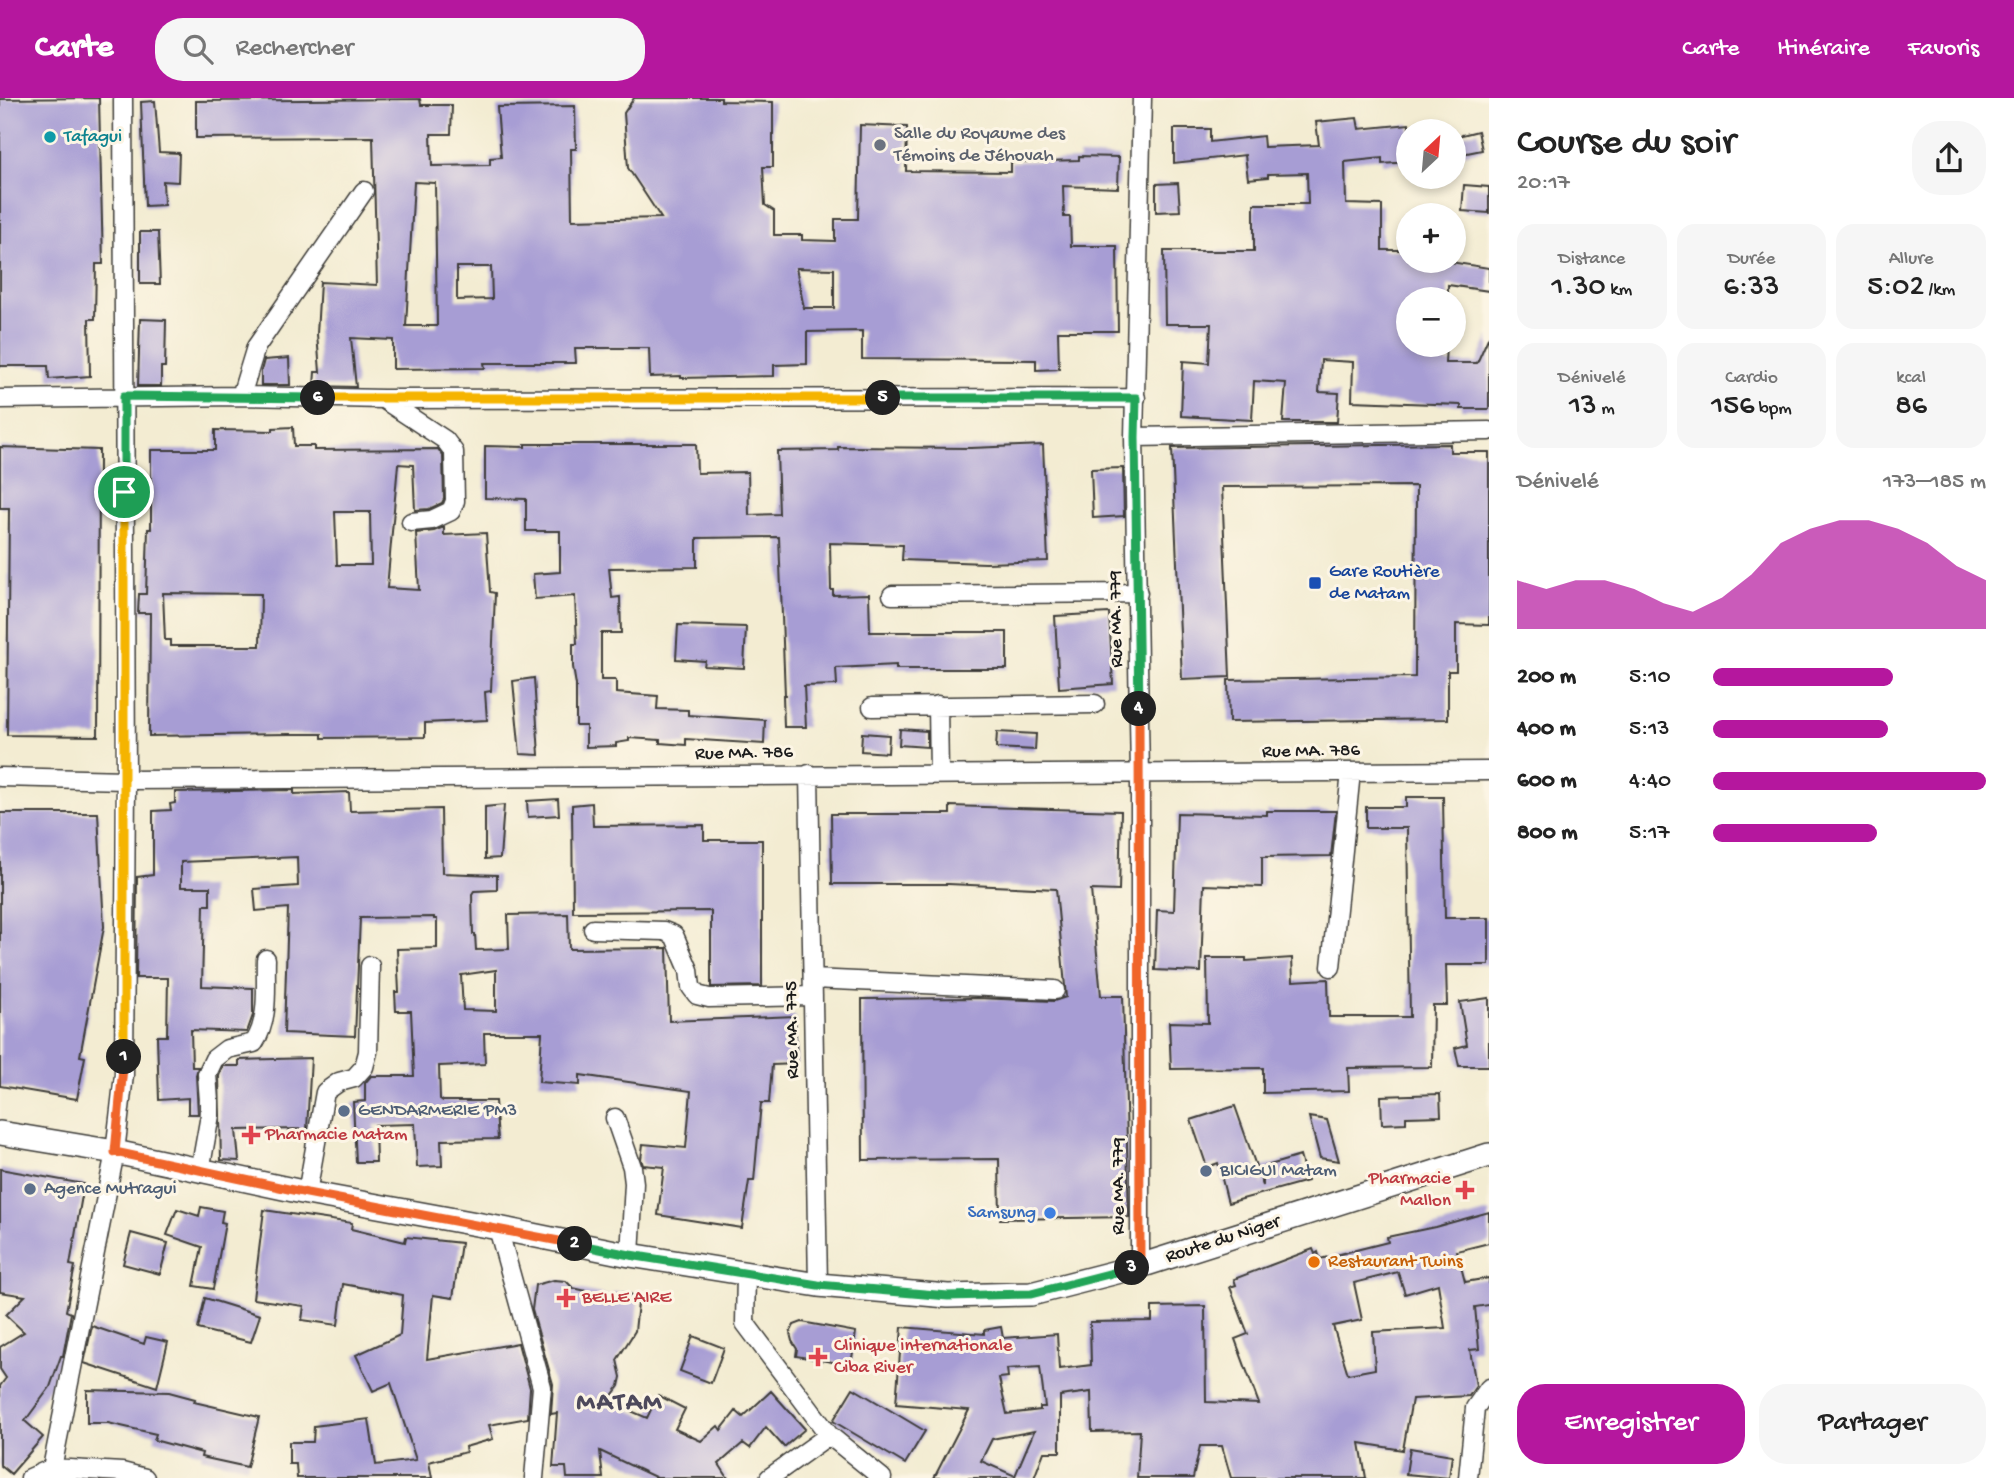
<!DOCTYPE html>
<html lang="fr">
<head>
<meta charset="utf-8">
<style>
  :root { --surface:#fff; --page:#f6f6f6; --text:#222; --muted:#767676; --accent:#b5179e }
  body { margin:0; font-family:"Gochi Hand",sans-serif; background:var(--page); color:var(--text); height:100vh; display:flex; flex-direction:column; font-size:26px; white-space:nowrap }
  * { box-sizing:border-box; margin:0 }
  p { font-size:23px; color:var(--muted) }
  .icon { flex:none; width:38px; height:38px; fill:none; stroke:currentColor; stroke-width:2; stroke-linecap:round; stroke-linejoin:round }
  .map { position:relative; flex:1; overflow:hidden }
  .sheet { display:flex; flex-direction:column; background:var(--surface); width:525px }
  .sheet>* { flex:none }
  .needle { width:46px; rotate:26deg }
  .buttons { position:absolute; left:1396px; top:21px; display:grid; gap:14px }
  .buttons a { display:grid; place-items:center; width:70px; height:70px; border-radius:50%; background:var(--surface); box-shadow:0 4px 10px #0003; font-size:35px }
  .pin { position:absolute; display:grid; place-items:center; width:60px; height:60px; color:#fff; margin:-30px; border:4px solid #fff; border-radius:50%; box-shadow:0 2px 7px #0007 }
  .km { position:absolute; width:35px; height:35px; margin:-18px; border-radius:50%; background:#222; color:#fff; font-size:19px; line-height:35px; text-align:center }
  .round { display:grid; place-items:center; flex:none; width:74px; height:74px; border-radius:28px; background:var(--page) }
  .overview { display:flex; align-items:center; justify-content:space-between; height:119px; padding:0 28px }
  h1 { font-size:38px; font-weight:600; line-height:52px }
  .figures { display:grid; grid-template-columns:repeat(3,1fr); gap:10px; height:119px; padding:7px 28px }
  .figures div { display:grid; align-content:center; border-radius:18px; background:var(--page); text-align:center }
  .figures b { font-size:30px; font-weight:600 }
  .figures small { font-size:19px; font-weight:400 }
  .figures p { font-size:19px }
  .chart { height:196px; padding:14px 28px }
  .chart p { display:flex; justify-content:space-between }
  .chart svg { width:100%; height:126px; margin-top:7px; fill:var(--accent); opacity:.7 }
  .button { display:flex; gap:14px; margin-top:auto; padding:14px 28px }
  .button a { flex:1; height:80px; border-radius:28px; background:var(--accent); color:#fff; font-size:28px; font-weight:600; line-height:80px; text-align:center }
  .button a+a { background:var(--page); color:var(--text) }
  ul { padding:0 28px; list-style:none; font-size:23px }
  li { display:grid; grid-template-columns:112px 84px 1fr; align-items:center; height:52px }
  li i { height:18px; border-radius:9px; background:var(--accent) }
  header { display:flex; align-items:center; gap:42px; box-sizing:border-box; height:98px; padding:0 35px; background:var(--accent); color:#fff }
  header strong { font-size:33px }
  nav { display:flex; gap:38px; margin-inline-start:auto; font-size:24px }
  .search { width:490px; height:63px; background:var(--page); display:flex; align-items:center; gap:18px; box-sizing:border-box; padding:0 24px; border-radius:28px; color:var(--muted); font-size:26px }
  main { display:flex; flex:1; min-height:0 }
  .map>svg:first-child { display:block }
  .building { fill:#a79dd4; fill-rule:evenodd }
  .lines { fill:none; stroke-linecap:round; stroke-linejoin:round }
  .minor-casing { stroke:#3c3b37; stroke-width:21 }
  .major-casing { stroke:#3c3b37; stroke-width:26 }
  .minor { stroke:#fff; stroke-width:18 }
  .major { stroke:#fff; stroke-width:23 }
  .split-1-casing { stroke:#fff; stroke-width:14 }
  .split-2-casing { stroke:#fff; stroke-width:14 }
  .split-3-casing { stroke:#fff; stroke-width:14 }
  .split-4-casing { stroke:#fff; stroke-width:14 }
  .split-5-casing { stroke:#fff; stroke-width:14 }
  .split-6-casing { stroke:#fff; stroke-width:14 }
  .split-7-casing { stroke:#fff; stroke-width:14 }
  .split-1 { stroke:#f5b400; stroke-width:9 }
  .split-2 { stroke:#f0652b; stroke-width:9 }
  .split-3 { stroke:#22a559; stroke-width:9 }
  .split-4 { stroke:#f0652b; stroke-width:9 }
  .split-5 { stroke:#22a559; stroke-width:9 }
  .split-6 { stroke:#f5b400; stroke-width:9 }
  .split-7 { stroke:#22a559; stroke-width:9 }
  .culture-dot { fill:#0f9aa8; stroke:#fcf5e5; stroke-width:2.5 }
  .worship-dot { fill:#6b7280; stroke:#fcf5e5; stroke-width:2.5 }
  .transit-dot { fill:#1a4fb4; stroke:#fcf5e5; stroke-width:2.5 }
  .service-dot { fill:#5c6f8a; stroke:#fcf5e5; stroke-width:2.5 }
  .health-dot { fill:#e0444e; stroke:#fcf5e5; stroke-width:2.5 }
  .shop-dot { fill:#3f7fe0; stroke:#fcf5e5; stroke-width:2.5 }
  .food-dot { fill:#e8710a; stroke:#fcf5e5; stroke-width:2.5 }
  .labels { text-anchor:middle; dominant-baseline:central; stroke-width:6; stroke-linejoin:round; paint-order:stroke }
  .worship-label { font-size:19px; fill:#5b616d; stroke:#fcf5e5; text-anchor:start }
  .culture-label { font-size:19px; fill:#0d838f; stroke:#fcf5e5; text-anchor:start }
  .transit-label { font-size:19px; fill:#164399; stroke:#fcf5e5; text-anchor:start }
  .street-label { font-size:19px; fill:#1c1c1c; stroke:#fcf5e5 }
  .service-label { font-size:19px; fill:#4e5e75; stroke:#fcf5e5; text-anchor:start }
  .health-label { font-size:19px; fill:#be3a42; stroke:#fcf5e5; text-anchor:start }
  .shop-label { font-size:19px; fill:#366cbe; stroke:#fcf5e5; text-anchor:end }
  .food-label { font-size:19px; fill:#c56008; stroke:#fcf5e5; text-anchor:start }
  .district-label { font-size:26px; font-weight:bold; letter-spacing:2px; fill:#4d495c; stroke:#fcf5e5 }
</style>
</head>
<body>
<header>
<strong>Carte</strong>
<div class="search"><svg class="icon" aria-label="search" viewBox="0 0 24 24"><circle cx="10" cy="10" r="6"/><path d="M15 15l6 6"/></svg>Rechercher</div>
<nav><a>Carte</a><a>Itinéraire</a><a>Favoris</a></nav>
</header>
<main>
<div class="map">
<svg width="1489" height="1380" viewBox="0 0 1489 1380">
  <rect width="100%" height="100%" fill="#fcf5e5"/>
  <filter id="ink" filterUnits="userSpaceOnUse"><feTurbulence type="fractalNoise" baseFrequency=".0143" numOctaves="2"/><feDisplacementMap in="SourceGraphic" scale="14" xChannelSelector="R" yChannelSelector="G"/><feConvolveMatrix kernelMatrix="1 2 1 2 8 2 1 2 1" color-interpolation-filters="sRGB"/></filter>
  <filter id="wash" filterUnits="userSpaceOnUse"><feTurbulence type="fractalNoise" baseFrequency=".00686" numOctaves="4" result="noise"/><feDisplacementMap in="SourceGraphic" scale="28" xChannelSelector="R" yChannelSelector="G"/><feGaussianBlur stdDeviation="1.57" result="paint"/><feColorMatrix in="noise" values="0 0 0 0 0 0 0 0 0 0 0 0 0 0 0 0 0 1.4 0 .05"/><feComposite in="paint" operator="in"/></filter>
  <g filter="url(#wash)">
    <rect width="100%" height="100%" fill="#f3ecd2"/>
    <g id="blocks">
      <path class="building" d="M99 0 103 166H96L95 221H89L90 278 49 281 48 268H0V1Z
        M634 0H721V3L773 4V69H763L765 107 774 113V137H802V142L835 143V121H858L860 27 907 29 906 73 1011 74V64L1079 62V58L1119 59 1118 90 1063 88 1064 119H1070L1071 148H1117L1118 233H1058L1059 271 1036 272V262L862 261V233L807 234V266L774 267V278L681 280V278L650 279 649 250H575L576 265H484L485 270 393 271V242L351 240 356 289 314 288 315 274H320L317 236 320 184 377 187 373 39 196 40V3L420 1 421 7H452L451 36H431L432 68 490 67V60L501 59 497 9 575 8 576 51H571L572 122 661 120 628 70 624 15ZM414 84 435 85 437 228H406ZM457 169H491L492 201 457 202ZM796 170 834 171V210H804Z
        M155 3 159 54 179 55 178 84 163 83 164 107 145 108 141 4Z
        M1357 20 1359 31 1409 26V64L1382 66V60L1345 64 1346 106 1382 107V152H1409V163H1444L1489 170V193L1448 187V201H1409V247H1446L1445 265H1477L1489 238V311H1461V307L1352 303 1353 264 1321 262 1319 294 1339 295 1337 324H1283L1286 285 1254 283 1252 322 1181 318 1183 263 1209 265 1211 226H1165L1164 153H1254V106H1308L1307 75 1268 76V79L1248 81 1245 57 1174 65V31H1210V44L1263 38 1264 49 1319 47 1316 24Z
        M1478 33 1482 52 1462 56 1458 38Z
        M1178 85 1180 113 1156 114V86Z
        M1464 87 1489 89V115L1462 113Z
        M140 134H158L160 186H140Z
        M140 221 166 222 165 269H161V288H138Z
        M289 260 290 287H261V273L264 262Z
        M293 329 294 348H314V352L438 351 443 358 444 401 442 405 429 411 415 412 413 367 398 366 387 490 419 492 416 435 434 433 444 429V437L486 435 490 494 495 495 491 593 485 594 487 622 425 625V639L322 640V636H290L149 638 150 515H138L139 496H146L148 431H151V352H215V332L273 333V330ZM335 414H370L371 467H337ZM163 495 261 496 260 548H171V542H165Z
        M525 346H696L697 375 748 374 749 417 779 416 777 353 838 352V349L971 350 1043 347 1048 463 986 465 902 462 903 447 830 445 831 492H833V497L869 496 870 534H1007V571H896V567L836 570 837 587 804 588 806 629H784L783 597H785L779 439 697 440V469L609 470 612 500 620 499 621 535H601V582H616V595L658 598 657 611 688 612V617L765 622 764 646 686 641V647L660 645V642L629 640V643L616 645V648L586 649V628H576V587L573 569V546H577L575 498 535 501 533 476 560 474V433H526V401L485 400V348L525 349Z
        M1450 346V354H1489V527L1456 526V573H1448V621L1229 624 1228 582 1415 579 1416 388 1222 389 1230 579 1182 581 1172 350Z
        M0 349 99 352 98 638 7 637 9 410H0Z
        M1123 370 1124 418 1093 420 1091 371Z
        M1109 515 1113 586 1059 590 1055 518Z
        M678 527 746 529 744 570 704 568 705 563 676 561Z
        M534 580 539 657 520 656 513 583Z
        M900 631 927 633V649L899 647Z
        M997 634 1036 636 1035 652 996 650Z
        M862 635 889 637 888 655 861 653Z
        M294 692V696L349 694 350 713 441 711 442 775 497 777V792L474 793 472 796 473 836H475L476 852 509 851 508 817 568 816 569 851 667 850 669 923 795 918 797 966 772 967 769 1005H761L754 1083H749L742 1130 658 1117 664 1069 643 1067 641 1061 643 1046 686 1050 691 993 580 977V987L539 984 542 935H484L485 966 439 968 440 1001 443 1003H495L498 1041 441 1042 442 1068 417 1069 415 1026 375 1027 376 1064H356L353 1004 365 1003V985L371 978H414L411 913H396L395 894H399L397 851 437 850V821H434V819L360 820 355 938 284 935 288 810 256 813 254 791 298 788 297 759 181 764V789H210V807H204L202 888 253 890V917L247 934 191 932 192 969H198L196 977 198 1016H188V1000L159 1002 157 938H167L168 880H136L137 779 153 777V713L171 712 170 706 175 705V694ZM496 872V913L463 912 461 877Z
        M1406 699H1443L1445 820H1489V867H1446L1447 907H1433L1432 969 1348 970 1349 993 1263 995V970L1171 971 1169 924 1208 925 1207 860H1246V863L1292 860 1293 883 1328 881 1329 919H1410L1407 730H1366V709H1406Z
        M558 701 559 717 528 719 527 703Z
        M592 705 593 728 704 727V742H762V888L711 889V813L573 814 572 707Z
        M504 707 500 760 485 761V709Z
        M950 708 1121 713 1119 793 1091 792 1101 898H1123L1129 1119 1000 1121 999 1061 863 1062 862 901 977 900 1054 903 1066 899 1056 791 948 786H832L831 716H950Z
        M1267 713H1336L1331 758 1262 759V789L1204 787 1201 874 1155 872 1157 812 1174 813 1177 715 1267 717Z
        M0 715H98L104 829 80 958 85 959 77 1001 0 988Z
        M1489 900V968H1459L1455 950 1467 947 1460 904Z
        M311 960 307 1031 236 1032 239 1063 221 1062 219 978 223 968H239V962Z
        M1440 996 1441 1018 1406 1019V1025L1382 1026 1381 998Z
        M1235 1008 1263 1088V1069L1300 1058 1307 1083 1228 1105 1218 1065 1207 1069 1191 1022Z
        M1309 1019 1327 1022 1339 1063 1320 1060Z
        M0 1071 84 1086 70 1167 75 1168 66 1213 71 1215 63 1258H61L50 1289 25 1323 43 1339 11 1376 0 1367V1288L6 1280 0 1271V1249L24 1234 6 1217 25 1198 0 1194Z
        M201 1109 223 1113 221 1124 225 1125 213 1191 194 1188 202 1149 167 1137 177 1111 199 1118Z
        M264 1112 352 1125 351 1131 405 1144 406 1139 461 1145 453 1200 433 1197 427 1261 518 1245 530 1290 528 1320 489 1327 493 1341 465 1349 466 1354 429 1364 432 1380H297L296 1366H289V1344H313L314 1328 369 1321 376 1367 416 1362 391 1285 373 1293 356 1257 400 1237 403 1197 343 1186 338 1227 302 1222 304 1208 253 1201Z
        M1489 1114V1145L1457 1153 1465 1184 1489 1180V1207L1475 1209 1479 1251 1470 1252 1476 1288 1469 1298 1412 1301 1403 1352 1360 1345 1366 1380H1231L1222 1348H1200L1193 1380H1137L1140 1333 1092 1334 1091 1294 1060 1298V1354H1044L1034 1380H934L969 1312 896 1306 902 1229 984 1236V1232L1001 1229 1003 1240 1057 1236 1059 1271 1091 1267 1090 1224 1152 1223V1209L1205 1208 1206 1304 1259 1306 1235 1241 1248 1236 1230 1189 1236 1187 1234 1181 1313 1151 1315 1156 1318 1154 1320 1161 1388 1144 1387 1139 1435 1129ZM1398 1174 1405 1196 1438 1186 1445 1230 1373 1234 1375 1271 1348 1276 1333 1228 1362 1222 1354 1185ZM1040 1269 1045 1309H1040V1312L1007 1316 999 1280 1008 1279 1007 1271ZM1034 1333 1015 1378 981 1363 992 1341Z
        M131 1135 168 1145 160 1176 123 1166Z
        M554 1182 566 1183 573 1190 609 1198 615 1194 628 1195 634 1198 638 1205 635 1233 617 1262 621 1279 619 1288 608 1303 647 1320 658 1297 685 1311 675 1331 701 1343 718 1328 721 1332 736 1313 743 1319 771 1293 805 1331 784 1349 766 1329 750 1350 743 1345 719 1366 728 1380H657L600 1353 603 1380H567L566 1369H553L557 1315 551 1316 553 1286 532 1212 535 1187Z
        M205 1200 260 1217 251 1244 198 1231Z
        M802 1224 856 1234 851 1267 796 1258 797 1251 792 1243 790 1235 794 1227Z
        M92 1228 144 1246 146 1239 168 1244 157 1289 84 1265Z
        M693 1238 724 1250 711 1285 680 1273Z
        M853 1290 925 1333 905 1366 833 1323Z
        M87 1292 169 1294 195 1301 194 1304 259 1319 247 1369 201 1359 202 1355 154 1342 156 1336 108 1325H87Z
        M1410 1350 1452 1357 1449 1380 1406 1376Z"/>
    </g>
  </g>
  <g filter="url(#ink)">
    <use href="#blocks" fill-opacity="0" stroke="#3c3b37" stroke-width="2"/>
    <g class="lines">
      <g class="minor-casing">
        <path id="minor" d="M241 298 256 249 364 93
          M0 301 241 298 383 301 1136 300
          M383 301 445 342 454 354 455 403 451 413 432 422 411 424
          M1134 339 1489 333
          M892 497 1138 495
          M938 607 939 676
          M872 609 1095 606
          M809 676 818 1187
          M0 679 126 682 288 681 1489 673
          M593 831 664 833 674 837 689 872 691 889 697 897 709 900 813 898
          M1331 869 1351 674
          M813 881 1055 892
          M615 1020 632 1069 634 1085 630 1157
          M200 1073 210 1017 207 976 214 961 227 951 254 945C270 921 265 888 266 861
          M307 1095 325 994 339 984 354 980 364 969 368 954 370 868
          M498 1130 542 1289 534 1380
          M1140 1168V677L1134 339 1142 0
          M746 1177 745 1225 829 1337 882 1380
          M52 1370 115 1054 124 977 126 682 123 0
          M30 1380 52 1370 122 1374 145 1380
          M769 1380 829 1337
          M1468 1380 1475 1310 1489 1290"/>
      </g>
      <g class="major-casing">
        <path id="major" d="M0 1035 115 1054 307 1095 498 1130 630 1157 818 1187 948 1198 1031 1196 1140 1168 1489 1057"/>
      </g>
      <use href="#minor" class="minor"/>
      <use href="#major" class="major"/>
    </g>
  </g>
  <g class="lines" filter="url(#ink)">
    <g class="split-1-casing">
      <path id="split-1" d="M124 394V959"/>
    </g>
    <g class="split-2-casing">
      <path id="split-2" d="M124 959 115 1054 307 1095 575 1146"/>
    </g>
    <g class="split-3-casing">
      <path id="split-3" d="M575 1146 630 1157 818 1187 948 1198 1031 1196 1132 1170"/>
    </g>
    <g class="split-4-casing">
      <path id="split-4" d="M1132 1170 1140 1168 1139 611"/>
    </g>
    <g class="split-5-casing">
      <path id="split-5" d="M883 300H1136L1135 339 1139 611"/>
    </g>
    <g class="split-6-casing">
      <path id="split-6" d="M318 300H883"/>
    </g>
    <g class="split-7-casing">
      <path id="split-7" d="M124 394V298L318 300"/>
    </g>
    <use href="#split-1" class="split-1"/>
    <use href="#split-2" class="split-2"/>
    <use href="#split-3" class="split-3"/>
    <use href="#split-4" class="split-4"/>
    <use href="#split-5" class="split-5"/>
    <use href="#split-6" class="split-6"/>
    <use href="#split-7" class="split-7"/>
  </g>
  <circle class="culture-dot" cx="50" cy="39" r="7"/>
  <circle class="worship-dot" cx="880" cy="47" r="7"/>
  <rect class="transit-dot" x="1308" y="478" width="14" height="14" rx="3.5"/>
  <g class="service-dot">
    <circle cx="344" cy="1013" r="7"/>
    <circle cx="1206" cy="1073" r="7"/>
    <circle cx="30" cy="1091" r="7"/>
  </g>
  <g class="health-dot">
    <path d="M247.5 1026.5h7v7h7v7h-7v7h-7v-7h-7v-7h7z"/>
    <path d="M1461.5 1081.5h7v7h7v7h-7v7h-7v-7h-7v-7h7z"/>
    <path d="M562.5 1189.5h7v7h7v7h-7v7h-7v-7h-7v-7h7z"/>
    <path d="M814.5 1248.5h7v7h7v7h-7v7h-7v-7h-7v-7h7z"/>
  </g>
  <circle class="shop-dot" cx="1050" cy="1115" r="7"/>
  <circle class="food-dot" cx="1314" cy="1164" r="7"/>
  <g class="labels">
    <g class="worship-label">
      <text x="894" y="36">Salle du Royaume des<tspan x="894" dy="22">Témoins de Jéhovah</tspan></text>
    </g>
    <g class="culture-label">
      <text x="64" y="39">Tafagui</text>
    </g>
    <g class="transit-label">
      <text x="1329" y="474">Gare Routière<tspan x="1329" dy="22">de Matam</tspan></text>
    </g>
    <g class="street-label">
      <text transform="translate(1117 521) rotate(-91)">Rue MA. 779</text>
      <text transform="translate(1311 654) rotate(-1)">Rue MA. 786</text>
      <text transform="translate(744 656) rotate(-1)">Rue MA. 786</text>
      <text transform="translate(793 932) rotate(-91)">Rue MA. 775</text>
      <text transform="translate(1119 1088) rotate(-90)">Rue MA. 779</text>
      <text transform="translate(1223 1142) rotate(-18)">Route du Niger</text>
    </g>
    <g class="service-label">
      <text x="358" y="1013">GENDARMERIE PM3</text>
      <text x="1220" y="1073">BICIGUI Matam</text>
      <text x="44" y="1091">Agence Mutragui</text>
    </g>
    <g class="health-label">
      <text x="265" y="1037">Pharmacie Matam</text>
      <text x="1451" y="1081" text-anchor="end">Pharmacie<tspan x="1451" dy="22">Mallon</tspan></text>
      <text x="582" y="1200">BELLE AIRE</text>
      <text x="834" y="1248">Clinique internationale<tspan x="834" dy="22">Ciba River</tspan></text>
    </g>
    <g class="shop-label">
      <text x="1036" y="1115">Samsung</text>
    </g>
    <g class="food-label">
      <text x="1328" y="1164">Restaurant Twins</text>
    </g>
    <g class="district-label">
      <text x="620" y="1306">MATAM</text>
    </g>
  </g>
</svg>
<div class="buttons">
<a><svg class="needle" viewBox="-14 -14 28 28"><path d="M0-13l5 13h-10z" fill="#e53935"/><path d="M0 13l5-13h-10z" fill="#767676"/></svg></a>
<a>+</a>
<a>−</a>
</div>
<div class="pin" style="left:124px;top:394px;background:#1e9e55"><svg class="icon" aria-label="arrive" viewBox="0 0 24 24"><path d="M6 21V4h12l-3 4 3 4H6"/></svg></div>
<b class="km" style="left:124px;top:959px">1</b>
<b class="km" style="left:575px;top:1146px">2</b>
<b class="km" style="left:1132px;top:1170px">3</b>
<b class="km" style="left:1139px;top:611px">4</b>
<b class="km" style="left:883px;top:300px">5</b>
<b class="km" style="left:318px;top:300px">6</b>
</div>
<section class="sheet">
<div class="overview"><div><h1>Course du soir</h1><p>20:17</p></div><a class="round"><svg class="icon" aria-label="share" viewBox="0 0 24 24"><path d="M12 15V3M7 8l5-5 5 5M5 13v7h14v-7"/></svg></a></div>
<div class="figures">
<div><p>Distance</p><b>1.30<small> km</small></b></div>
<div><p>Durée</p><b>6:33</b></div>
<div><p>Allure</p><b>5:02<small> /km</small></b></div>
</div>
<div class="figures">
<div><p>Dénivelé</p><b>13<small> m</small></b></div>
<div><p>Cardio</p><b>156<small> bpm</small></b></div>
<div><p>kcal</p><b>86</b></div>
</div>
<div class="chart"><p><span>Dénivelé</span>173–185 m</p>
<svg viewBox="0 0 160 44" preserveAspectRatio="none"><path d="M0 44V27L10 30L20 27L30 27L40 30L50 35L60 38L70 33L80 25L90 14L100 9L110 6L120 6L130 9L140 14L150 22L160 27V44z"/></svg>
</div>
<ul>
<li><b>200 m</b>5:10<i style="width:66%"></i></li>
<li><b>400 m</b>5:13<i style="width:64%"></i></li>
<li><b>600 m</b>4:40<i style="width:100%"></i></li>
<li><b>800 m</b>5:17<i style="width:60%"></i></li>
</ul>
<div class="button"><a>Enregistrer</a><a>Partager</a></div>
</section>
</main>
</body>
</html>
